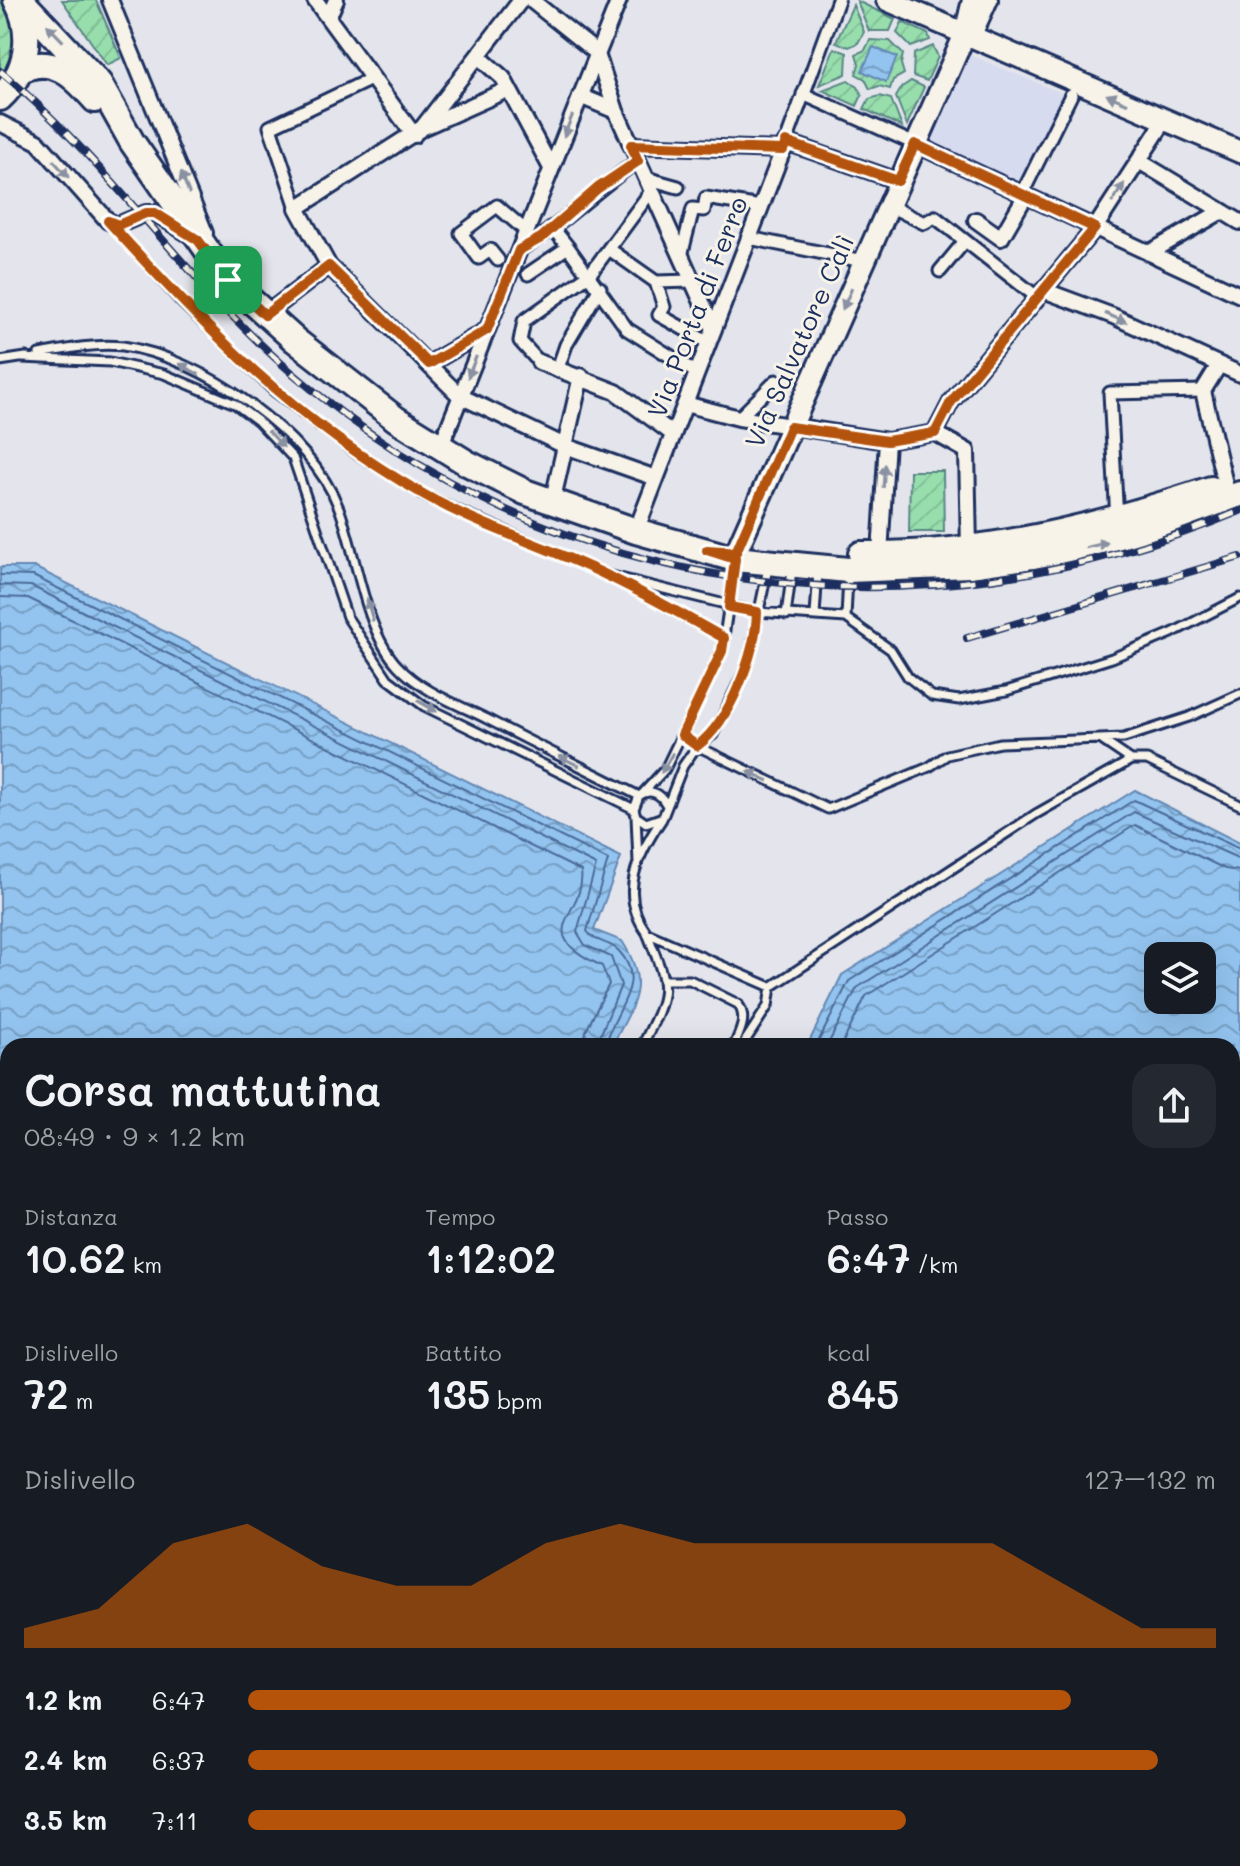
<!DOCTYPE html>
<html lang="it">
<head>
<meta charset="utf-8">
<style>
  :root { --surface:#171b24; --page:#242831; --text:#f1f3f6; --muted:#9ea1a6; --accent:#b45309 }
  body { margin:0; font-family:Mali,sans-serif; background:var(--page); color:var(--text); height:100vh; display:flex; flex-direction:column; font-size:30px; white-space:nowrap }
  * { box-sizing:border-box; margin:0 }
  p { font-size:26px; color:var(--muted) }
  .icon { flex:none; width:44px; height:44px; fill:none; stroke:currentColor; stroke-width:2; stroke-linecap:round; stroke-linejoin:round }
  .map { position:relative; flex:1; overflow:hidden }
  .side { position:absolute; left:0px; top:1038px; width:1240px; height:828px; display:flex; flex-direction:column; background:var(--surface); border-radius:24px 24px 0 0; box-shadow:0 8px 32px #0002 }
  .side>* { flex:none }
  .tools { position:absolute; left:1144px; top:942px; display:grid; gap:16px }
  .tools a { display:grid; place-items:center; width:72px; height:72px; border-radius:16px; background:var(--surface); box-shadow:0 8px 32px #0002; font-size:40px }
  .pin { position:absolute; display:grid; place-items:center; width:68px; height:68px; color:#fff; margin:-34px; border-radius:16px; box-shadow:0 4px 12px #0006 }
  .round { display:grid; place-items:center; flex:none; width:84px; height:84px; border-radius:24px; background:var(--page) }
  .head { display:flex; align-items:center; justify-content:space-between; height:136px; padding:0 24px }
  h1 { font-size:44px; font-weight:600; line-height:60px }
  .figures { display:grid; grid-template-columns:repeat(3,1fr); gap:12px; height:136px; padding:8px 24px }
  .figures div { display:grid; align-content:center }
  .figures b { font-size:40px; font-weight:600 }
  .figures small { font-size:22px; font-weight:400 }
  .figures p { font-size:22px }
  .chart { height:224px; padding:16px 24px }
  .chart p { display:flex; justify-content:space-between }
  .chart svg { width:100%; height:144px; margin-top:8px; fill:var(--accent); opacity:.7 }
  ul { padding:0 24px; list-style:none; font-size:26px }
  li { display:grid; grid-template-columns:128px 96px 1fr; align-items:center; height:60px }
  li i { height:20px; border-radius:10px; background:var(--accent) }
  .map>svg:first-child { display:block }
  .built { fill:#d7dbef }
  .garden { fill:url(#garden-furrows); stroke:#598685; stroke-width:2 }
  .water { fill:url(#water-waves); stroke:#6388b5; stroke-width:2; fill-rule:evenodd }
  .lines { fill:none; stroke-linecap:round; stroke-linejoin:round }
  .shore { stroke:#4b6b98; stroke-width:2 }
  .service-casing { stroke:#1b2f5e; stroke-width:13 }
  .pedestrian-casing { stroke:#1b2f5e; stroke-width:17 }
  .minor-casing { stroke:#1b2f5e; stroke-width:20 }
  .secondary-casing { stroke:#1b2f5e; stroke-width:26 }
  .primary-casing { stroke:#1b2f5e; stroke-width:30 }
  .service { stroke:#f7f3e8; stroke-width:7 }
  .pedestrian { stroke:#f7f3e8; stroke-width:11 }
  .minor { stroke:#f7f3e8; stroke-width:14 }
  .secondary { stroke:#f7f3e8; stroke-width:20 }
  .primary { stroke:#f7f3e8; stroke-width:24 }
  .rail-casing { stroke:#1b2f5e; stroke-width:8 }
  .rail { stroke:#f7f3e8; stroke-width:5; stroke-dasharray:15; stroke-linecap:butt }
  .oneway { fill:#8991a3 }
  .route-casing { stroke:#fff; stroke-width:16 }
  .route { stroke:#b45309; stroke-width:10 }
  .labels { text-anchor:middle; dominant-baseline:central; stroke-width:6; stroke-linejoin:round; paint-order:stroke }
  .street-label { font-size:26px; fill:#1b2f5e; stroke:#f7f3e8 }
</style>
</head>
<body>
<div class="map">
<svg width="1240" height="1866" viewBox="0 0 1240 1866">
  <defs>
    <pattern id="garden-furrows" width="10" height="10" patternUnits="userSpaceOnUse" patternTransform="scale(2)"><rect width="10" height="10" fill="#97deac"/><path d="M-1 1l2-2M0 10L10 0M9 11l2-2" fill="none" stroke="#82bf96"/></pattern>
    <pattern id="water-waves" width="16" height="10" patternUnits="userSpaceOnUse" patternTransform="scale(2)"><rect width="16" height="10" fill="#93c4ef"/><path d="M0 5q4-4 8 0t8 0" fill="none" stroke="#77a0c5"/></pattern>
  </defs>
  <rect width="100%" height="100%" fill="#e4e5ec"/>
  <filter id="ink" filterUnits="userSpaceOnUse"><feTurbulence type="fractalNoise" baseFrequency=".0125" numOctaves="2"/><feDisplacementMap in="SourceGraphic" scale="16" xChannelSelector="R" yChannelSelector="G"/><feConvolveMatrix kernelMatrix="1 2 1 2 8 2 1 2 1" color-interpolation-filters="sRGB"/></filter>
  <g filter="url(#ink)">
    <path class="built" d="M970 55 1064 94 1018 183 931 142Z"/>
    <path class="garden" d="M0 0H5C24 32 14 54 0 85Z
      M62 0H96L121 58 107 65Z
      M857 1 895 19 890 31H869Z
      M853 5 864 32 858 43 849 47 836 42Z
      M902 22 928 34 930 40 911 47 897 33Z
      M870 40 890 41 903 54 901 64 904 74 893 80 890 89 879 86 870 89 865 79 856 74 859 64 856 54 865 50Z
      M933 46 938 57 927 81 913 76 914 54Z
      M834 48 847 53 846 74 819 85Z
      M848 80 858 87 862 95 857 106 822 90Z
      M911 81 924 87 907 125 896 97 902 87Z
      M880 96 891 99 902 127 864 109 869 99Z
      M910 471H943L944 532H909Z"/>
    <path class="water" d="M873 47 897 57 886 82 862 71Z
      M0 567H34L621 857 594 930 622 941C651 985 633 1005 612 1046H8V1858H143L142 1866H0Z
      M1135 790 1240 843V1809L1232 1826V1046H807L842 975ZM1202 956V1000H1158V956Z
      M464 1858H1217L1213 1866H463Z"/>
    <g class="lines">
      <path class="shore" d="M0 575 33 576 608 860 587 931C594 943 610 941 619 951 650 985 610 1013 606 1046
        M0 585 31 586 596 865 577 932 585 945 611 957 621 985 596 1046
        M0 597 28 598 581 871C587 915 526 931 602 966L609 984 586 1031 584 1046
        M816 1046 849 981 1134 800 1240 849
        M827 1046 857 988 1134 812 1240 859
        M841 1046 866 996 1135 825 1225 869 1240 871"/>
      <g class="service-casing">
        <path id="service" d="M112 225 180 301 274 391 357 454 425 496 604 574 757 612 846 618 891 650 908 677 932 696 959 700 1006 691 1112 658 1172 633 1240 598
          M39 354C66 349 96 343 123 346 201 357 311 434 339 508 357 555 364 630 398 666 421 691 457 704 487 719 537 745 588 770 639 796
          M22 358 110 362 164 374 235 404 258 421 293 458 347 617 388 679 424 706 634 809 636 816 646 823 663 817 683 766 697 746 713 735 748 663 768 568
          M0 361 26 357
          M617 580 724 638
          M786 615 792 570
          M815 615 818 571
          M846 618 848 576
          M682 735 697 746 828 809 929 767 947 755 1000 743 1124 738 1189 717 1240 694
          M1103 741 1131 760
          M643 793 665 769 722 651 735 561
          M634 809 639 796C650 788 660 793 666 804
          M636 816 638 862
          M662 819C637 856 618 894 647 933L771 987 1036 814 1131 760H1147L1240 805
          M665 980H690L738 1004C748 1018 740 1031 734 1046
          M642 1046C670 990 670 991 647 933
          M742 1046 768 1006 771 987
          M183 1866 184 1858"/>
      </g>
      <g class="pedestrian-casing">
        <path id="pedestrian" d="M803 94 915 144
          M786 142 838 0
          M646 178 678 187
          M1022 194 1071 95
          M888 205 924 223 935 217 1038 298
          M297 208 270 127 371 79
          M749 238 863 261
          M568 247 627 329 697 373
          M609 249 656 282 664 307 659 315 709 343
          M519 250C562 226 597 188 638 161
          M681 256 693 209 704 210 706 198 761 207
          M498 260 490 250 479 258 461 233 497 206 526 231
          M940 271 965 241
          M528 274 568 247 552 227
          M656 282 692 281
          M539 362 520 341 524 321 590 274 652 190
          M558 368 566 345 600 288
          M739 418 776 381
          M1117 520 1110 393 1203 391"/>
      </g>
      <g class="minor-casing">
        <path id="minor" d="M110 0 205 233
          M315 0 414 135
          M521 0 422 128 297 208 329 266 460 396 565 446 656 478
          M531 0 597 53
          M328 18 336 0
          M973 37 990 0
          M597 54 616 111 714 329
          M478 56 503 78 551 168
          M580 96 616 111
          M0 123 38 142 108 221 118 225 146 213H155L190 235
          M426 126 509 89
          M915 144 1240 295
          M631 145 783 150
          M1139 161 1240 222
          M976 220 1001 238 1026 195
          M1149 253 1222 211
          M1043 290 1113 316 1240 374
          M265 315 329 266
          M539 362 616 392 673 434
          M429 364 487 330
          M1219 365 1203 391 1225 484
          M685 404 739 418 887 441
          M935 433 951 402 1095 228 1165 120
          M440 448 619 0
          M552 503 581 376
          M636 531 786 142 898 181
          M880 554 887 441 935 433 967 451 969 549"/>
      </g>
      <g class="secondary-casing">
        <path id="secondary" d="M887 0 1240 152
          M736 552 965 34 973 0"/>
      </g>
      <g class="primary-casing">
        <path id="primary" d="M21 0 99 83 132 142 228 280 295 340 396 419 467 463 525 492 636 531 735 559 848 570 970 565 1069 551 1113 541 1240 494
          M20 71C52 53 75 77 95 100
          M0 98C28 72 34 33 16 0
          M861 554C983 556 1096 527 1211 489"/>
      </g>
      <use href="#service" class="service"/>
      <use href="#pedestrian" class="pedestrian"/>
      <use href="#minor" class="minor"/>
      <use href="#secondary" class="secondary"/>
      <use href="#primary" class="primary"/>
      <g class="rail-casing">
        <path id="rail" d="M0 71C107 160 184 279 290 371 557 603 917 646 1240 511
          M967 638 1240 557"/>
      </g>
      <use href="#rail" class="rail"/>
    </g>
    <defs><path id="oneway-solid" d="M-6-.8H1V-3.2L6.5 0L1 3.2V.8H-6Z" transform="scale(2)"/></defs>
    <g class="oneway">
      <use href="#oneway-solid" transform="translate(55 33) rotate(-134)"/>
      <use href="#oneway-solid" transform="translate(1117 99) rotate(-157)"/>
      <use href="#oneway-solid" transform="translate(568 126) rotate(112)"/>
      <use href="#oneway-solid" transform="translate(61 169) rotate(48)"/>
      <use href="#oneway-solid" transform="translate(185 183) rotate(-112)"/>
      <use href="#oneway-solid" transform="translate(1118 193) rotate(-57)"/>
      <use href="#oneway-solid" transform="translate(847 299) rotate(114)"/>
      <use href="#oneway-solid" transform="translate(1116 318) rotate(23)"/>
      <use href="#oneway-solid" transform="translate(472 367) rotate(112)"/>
      <use href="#oneway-solid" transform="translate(189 369) rotate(-151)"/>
      <use href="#oneway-solid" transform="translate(276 439) rotate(47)"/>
      <use href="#oneway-solid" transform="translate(884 476) rotate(-86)"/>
      <use href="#oneway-solid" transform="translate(1097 545) rotate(-13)"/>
      <use href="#oneway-solid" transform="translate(370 610) rotate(-106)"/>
      <use href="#oneway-solid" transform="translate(427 706) rotate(30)"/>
      <use href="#oneway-solid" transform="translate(569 761) rotate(-154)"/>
      <use href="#oneway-solid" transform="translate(667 763) rotate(120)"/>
      <use href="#oneway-solid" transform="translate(758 776) rotate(-155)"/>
    </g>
  </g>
  <g class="lines" filter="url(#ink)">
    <g class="route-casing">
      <path id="route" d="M786 142 898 181 915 144 1095 228 951 402 935 433 887 441 790 427 736 552 707 550 735 559 729 607 757 612C756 653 730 722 697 746L682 735 722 651 724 638C685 616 646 594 606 575 546 546 481 527 423 494 296 422 205 328 108 221L118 225 146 213H155L198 240 228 280 265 315 329 266 429 364 487 330 519 250 541 238 598 188 638 161 631 145 783 150Z"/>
    </g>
    <use href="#route" class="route"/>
  </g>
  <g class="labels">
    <g class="street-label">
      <text transform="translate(697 307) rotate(-69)">Via Porta di Ferro</text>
      <text transform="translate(799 341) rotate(-66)">Via Salvatore Calì</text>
    </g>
  </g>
</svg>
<div class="tools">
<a><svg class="icon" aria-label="layers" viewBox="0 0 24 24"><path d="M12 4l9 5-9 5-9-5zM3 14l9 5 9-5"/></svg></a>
</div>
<div class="pin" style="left:228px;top:280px;background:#1e9e55"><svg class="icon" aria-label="arrive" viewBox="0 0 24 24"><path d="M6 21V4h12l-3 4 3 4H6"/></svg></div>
<section class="side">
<div class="head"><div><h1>Corsa mattutina</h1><p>08:49 · 9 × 1.2 km</p></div><a class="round"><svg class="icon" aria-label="share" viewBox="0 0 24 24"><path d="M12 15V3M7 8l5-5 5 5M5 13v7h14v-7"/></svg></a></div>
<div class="figures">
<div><p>Distanza</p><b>10.62<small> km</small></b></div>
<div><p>Tempo</p><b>1:12:02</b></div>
<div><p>Passo</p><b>6:47<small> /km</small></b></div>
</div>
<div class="figures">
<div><p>Dislivello</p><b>72<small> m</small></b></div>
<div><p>Battito</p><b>135<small> bpm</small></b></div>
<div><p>kcal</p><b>845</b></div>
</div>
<div class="chart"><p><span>Dislivello</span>127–132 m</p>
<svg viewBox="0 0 160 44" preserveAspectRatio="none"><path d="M0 44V38L10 32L20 12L30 6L40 19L50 25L60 25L70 12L80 6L90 12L100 12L110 12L120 12L130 12L140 25L150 38L160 38V44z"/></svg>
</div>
<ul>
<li><b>1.2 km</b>6:47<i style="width:85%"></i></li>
<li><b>2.4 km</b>6:37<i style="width:94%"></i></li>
<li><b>3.5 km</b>7:11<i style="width:68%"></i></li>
</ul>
</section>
</div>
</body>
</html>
